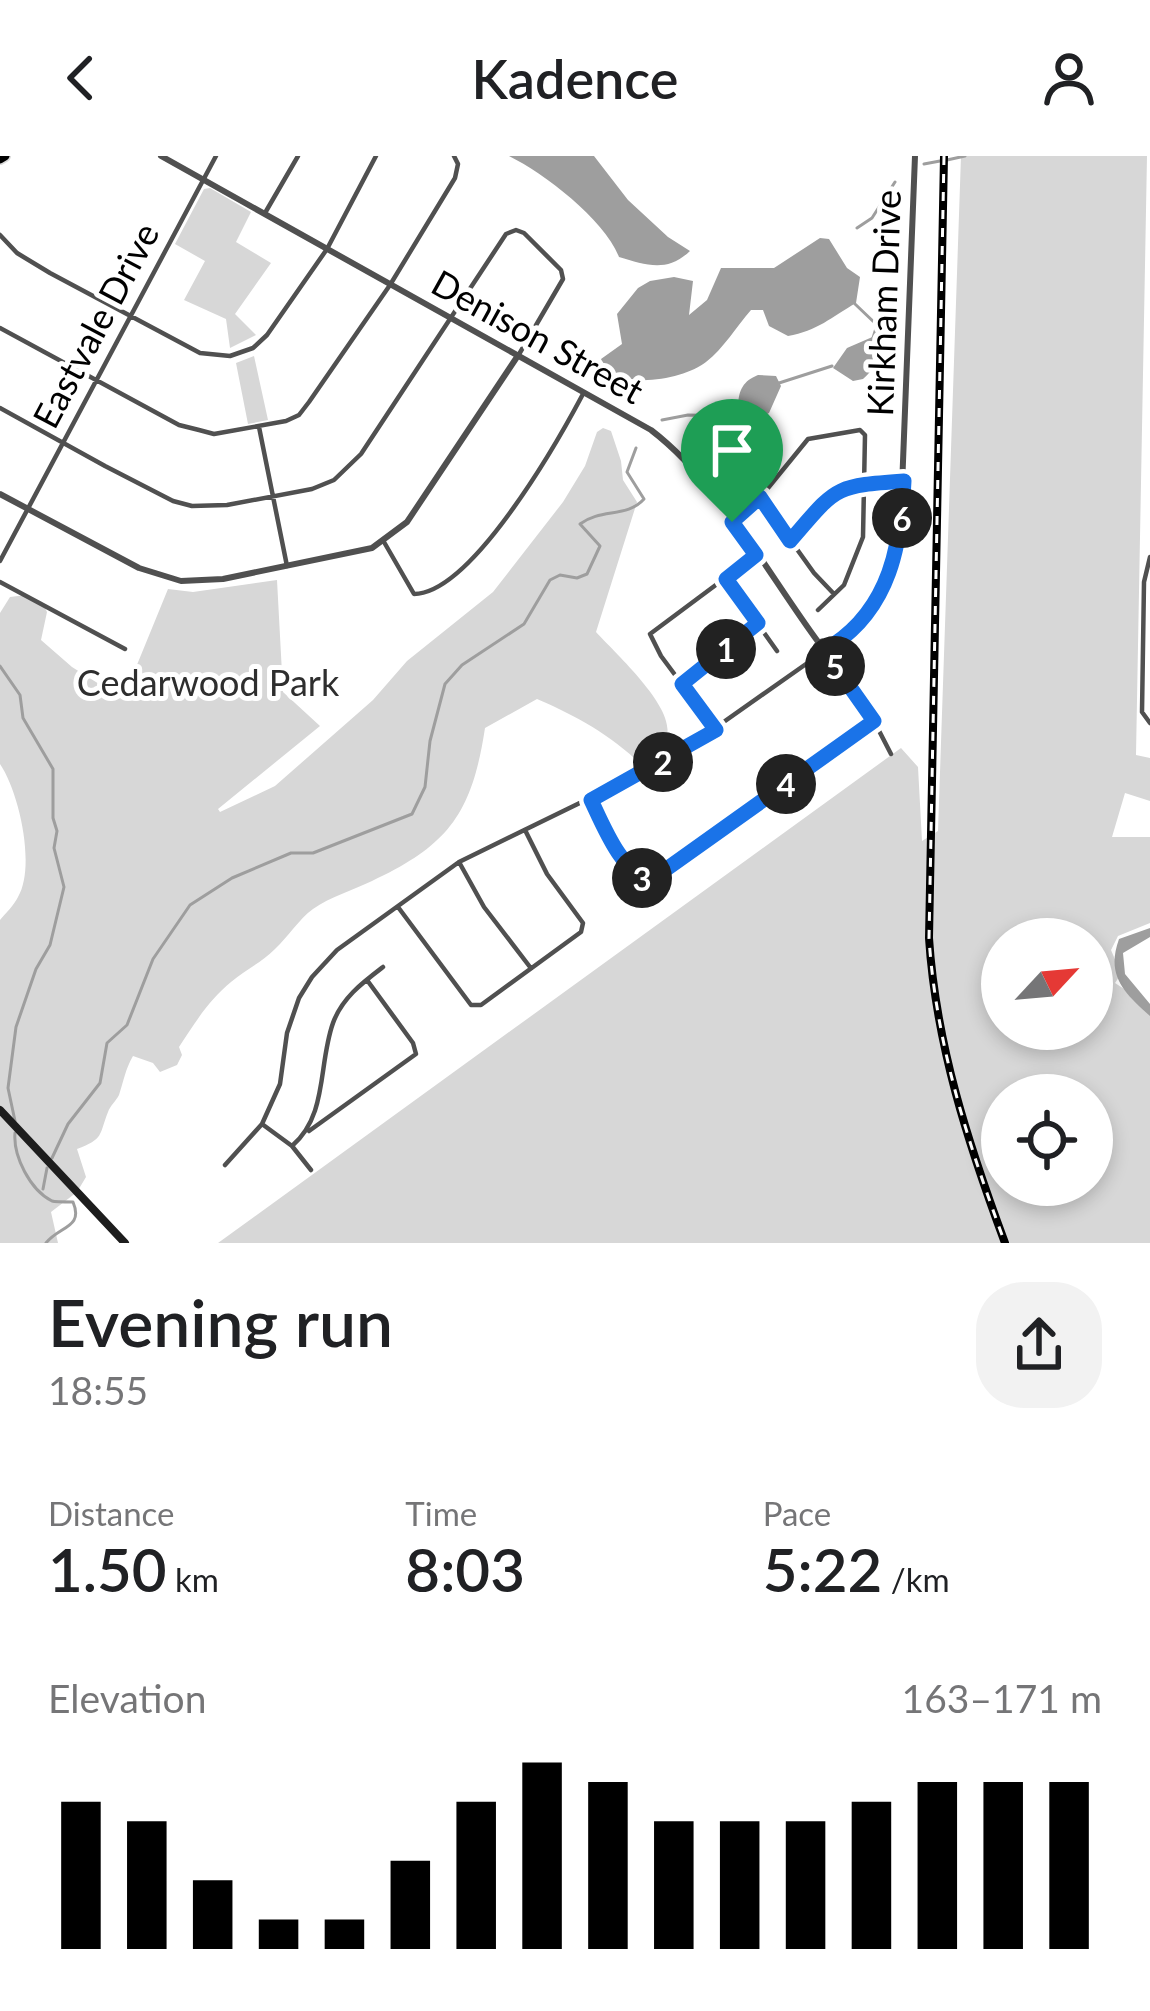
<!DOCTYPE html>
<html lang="en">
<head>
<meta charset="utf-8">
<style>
  :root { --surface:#fff; --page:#f2f2f2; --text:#202124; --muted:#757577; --accent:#000 }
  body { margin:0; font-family:Lato,sans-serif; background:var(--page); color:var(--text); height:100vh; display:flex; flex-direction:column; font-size:45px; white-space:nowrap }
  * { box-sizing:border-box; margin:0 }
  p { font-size:39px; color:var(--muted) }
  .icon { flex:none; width:66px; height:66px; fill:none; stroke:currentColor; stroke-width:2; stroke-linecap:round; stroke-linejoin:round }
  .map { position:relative; height:1087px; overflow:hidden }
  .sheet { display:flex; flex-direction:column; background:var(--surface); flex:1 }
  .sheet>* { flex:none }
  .needle { width:78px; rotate:64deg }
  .controls { position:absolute; left:981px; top:762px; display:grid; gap:24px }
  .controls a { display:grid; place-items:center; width:132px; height:132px; border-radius:50%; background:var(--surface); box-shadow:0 6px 18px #0003; font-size:60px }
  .pin { position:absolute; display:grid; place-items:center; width:102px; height:102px; color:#fff; margin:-123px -51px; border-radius:50% 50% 50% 0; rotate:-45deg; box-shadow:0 0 12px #0007 }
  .pin .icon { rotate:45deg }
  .km { position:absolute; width:60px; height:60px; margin:-30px; border-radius:50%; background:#222; color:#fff; font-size:33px; line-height:60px; text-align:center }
  .round { display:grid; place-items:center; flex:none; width:126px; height:126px; border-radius:48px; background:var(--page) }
  .head { display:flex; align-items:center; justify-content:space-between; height:204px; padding:0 48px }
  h1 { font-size:66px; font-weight:600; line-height:90px }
  .metrics { display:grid; grid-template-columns:repeat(3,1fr); gap:18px; height:204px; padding:12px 48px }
  .metrics div { display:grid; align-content:center }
  .metrics b { font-size:60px; font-weight:600 }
  .metrics small { font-size:33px; font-weight:400 }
  .metrics p { font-size:33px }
  .chart { height:336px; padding:24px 48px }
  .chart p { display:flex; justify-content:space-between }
  .chart svg { width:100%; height:216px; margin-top:12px; stroke:var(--accent); stroke-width:6 }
  header { display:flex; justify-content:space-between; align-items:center; height:156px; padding:0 48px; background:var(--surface); font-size:54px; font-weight:600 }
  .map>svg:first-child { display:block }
  .green { fill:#d7d7d7; fill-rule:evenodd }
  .water { fill:#9e9e9e }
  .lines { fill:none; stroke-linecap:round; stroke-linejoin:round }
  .stream { stroke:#9e9e9e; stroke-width:3 }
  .primary-casing { stroke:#dbdbdb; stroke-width:12 }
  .minor { stroke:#505050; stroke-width:4.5 }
  .tertiary { stroke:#505050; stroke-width:6 }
  .secondary { stroke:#1d1d1d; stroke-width:8 }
  .primary { stroke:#000; stroke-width:9 }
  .rail-casing { stroke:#000; stroke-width:8 }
  .rail { stroke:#fff; stroke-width:3; stroke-dasharray:9; stroke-linecap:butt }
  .route-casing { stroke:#fff; stroke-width:24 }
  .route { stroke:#1a73e8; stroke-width:15 }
  .labels { text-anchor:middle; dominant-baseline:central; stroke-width:10; stroke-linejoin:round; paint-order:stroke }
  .street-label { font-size:36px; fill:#000; stroke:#fff }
  .park-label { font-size:36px; fill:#2e2e2e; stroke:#fff }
</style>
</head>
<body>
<header><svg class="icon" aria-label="back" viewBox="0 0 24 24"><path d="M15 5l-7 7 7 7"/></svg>Kadence<svg class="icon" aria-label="person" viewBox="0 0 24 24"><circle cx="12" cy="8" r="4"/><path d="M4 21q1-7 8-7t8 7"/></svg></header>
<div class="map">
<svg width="1150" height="1087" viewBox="0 0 1150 1087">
  <rect width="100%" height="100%" fill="#fff"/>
  <path class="green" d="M961 0H1147L1136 599 1150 602V645L1125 637 1112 681H1150V767L1118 780 1111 794 1121 818 1115 827 1150 850V1087H218L901 592 918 611 922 685 938 675ZM1002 783H1092V873H1002ZM1002 939H1092V1029H1002Z
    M210 32 251 56 236 86 271 107 235 158 256 179 230 192 226 163 184 144 205 105 175 88 204 33Z
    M254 200 268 264 248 268 236 207Z
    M603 272 611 275 621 305 623 324 637 346 596 476C615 497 674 550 667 579 665 591 652 602 644 611 612 580 579 561 537 543L485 572C472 657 449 689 372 725 353 734 330 741 313 753 299 763 288 781 275 793 261 807 245 814 231 826 209 844 194 868 179 891L182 899 177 909 160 916 153 907 133 900C125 914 124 924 119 939 116 945 110 950 108 956 99 979 104 983 77 993L86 1021 77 1036 51 1056 58 1087H0V764C6 757 14 749 18 741 36 710 19 636 0 608V457L10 441 26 439 42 446 47 456 41 484 72 511 123 543 168 433 193 436 277 424 283 536 320 570 218 653 220 656 275 630 373 544 407 505 493 436 563 346 585 310 597 276Z"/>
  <path class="water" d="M509 0H594L628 44 668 81 690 95C667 117 646 109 619 101 604 63 545 18 509 0Z
    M820 82 829 83 847 112 860 121 856 147C832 161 817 175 788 180L769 170 763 154H751C737 170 723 193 706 206 684 224 612 237 601 203L622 188 617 158 638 132 650 125 674 121 693 125 689 159 707 144 721 112H774Z
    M877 179C884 193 876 213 863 223L853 225 833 212 847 192Z
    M758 219 776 220 781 230 769 257C756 264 747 261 738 249 739 234 743 225 758 219Z
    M1150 772V781L1123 797 1125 818 1150 848V860C1123 836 1106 819 1119 783Z"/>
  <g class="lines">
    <path class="stream" d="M947 4 965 0
      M924 8 940 5
      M857 72 872 62 895 26
      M855 148 877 169 873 182
      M779 227 832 210
      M662 264 688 259 729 260 741 251
      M0 510 20 539 23 562 53 613V662L57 675 54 692 64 731 50 789 36 813 16 871 8 932 15 965
      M15 977C13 1000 30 1034 52 1045 55 1046 70 1046 73 1046 84 1072 59 1070 46 1087
      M52 1002 68 968 100 927 107 887 127 869 153 803 190 749 232 722 291 697H313L412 658 425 631 430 585 445 528 462 509 524 468 550 424 560 419 577 422 587 418 600 390 580 368C601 352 627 362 644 343L627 316 636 292
      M43 1033 47 1012"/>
    <g class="primary-casing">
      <path id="primary" d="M0 3 5 0"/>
    </g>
    <path class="minor" d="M265 57 298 0
      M0 79 17 97 50 117 200 197 230 200 253 192 267 179 327 93 376 0
      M0 172 179 269 199 274 214 278 286 265 299 259 309 246 390 129 455 22 458 8 454 0
      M0 252 105 310 173 345 192 350 227 349 312 333 334 324 361 298 506 78 516 74 524 77 561 114 563 123 518 200
      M259 271 287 410
      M761 343 814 417 834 438
      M732 366 760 342 808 283 860 274 865 279 863 381 844 429 818 454
      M791 385 833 336 904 325
      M384 386 414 438C472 437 557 287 583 238
      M1150 401 1144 426 1142 556 1150 567
      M0 405 216 0
      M726 423 777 495
      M0 426 125 493
      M831 504 874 565 891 598
      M682 528 757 467
      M716 574 661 500 650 478 756 399
      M591 643C603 669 622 718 651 724L874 565
      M459 706 484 751 530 811
      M398 751 471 849H481L581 776 583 767 547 718 525 674
      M262 968 292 990 311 1014
      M309 975 416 898 413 887 367 824
      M292 990C328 959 318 909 333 867 342 842 362 827 383 811
      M225 1009 262 968 280 928 287 877 299 842 312 821 337 794 459 706 674 601 816 501"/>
    <path class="tertiary" d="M161 0 651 274C719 326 768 418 819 487
      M0 338 139 412 181 425 223 423 372 392 407 366 517 201
      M815 495a10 10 0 1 1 20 0a10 10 0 1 1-20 0Z
      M833 489C870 464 891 425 900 382L915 0"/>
    <path class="secondary" d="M0 954 125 1087"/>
    <use href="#primary" class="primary"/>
    <g class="rail-casing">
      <path id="rail" d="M944 0 929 782C936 889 968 987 1005 1087"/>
    </g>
    <use href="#rail" class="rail"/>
  </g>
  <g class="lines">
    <g class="route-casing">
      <path id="route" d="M904 325C901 389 890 451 833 489L835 499 831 504 874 565 651 724C622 718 603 669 591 644L716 574 682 528 758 467 726 423 756 399 732 366 760 341 790 385C837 331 832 330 904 325Z"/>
    </g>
    <use href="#route" class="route"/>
  </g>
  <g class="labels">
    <g class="street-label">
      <text transform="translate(883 147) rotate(-88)">Kirkham Drive</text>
      <text transform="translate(95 169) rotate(-62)">Eastvale Drive</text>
      <text transform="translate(538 180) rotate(29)">Denison Street</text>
    </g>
    <g class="park-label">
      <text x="208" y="526">Cedarwood Park</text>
    </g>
  </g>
</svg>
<div class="controls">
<a><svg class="needle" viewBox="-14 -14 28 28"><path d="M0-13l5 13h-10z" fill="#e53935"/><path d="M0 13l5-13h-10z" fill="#757577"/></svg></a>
<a><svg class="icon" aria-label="locate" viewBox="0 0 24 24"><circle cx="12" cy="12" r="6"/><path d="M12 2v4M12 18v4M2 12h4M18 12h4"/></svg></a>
</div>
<div class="pin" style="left:732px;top:366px;background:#1e9e55"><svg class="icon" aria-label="arrive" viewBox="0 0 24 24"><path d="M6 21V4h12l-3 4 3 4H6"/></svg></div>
<b class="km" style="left:726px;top:493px">1</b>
<b class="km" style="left:663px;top:606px">2</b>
<b class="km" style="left:642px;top:722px">3</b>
<b class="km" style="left:786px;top:628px">4</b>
<b class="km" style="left:835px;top:510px">5</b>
<b class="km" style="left:902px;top:362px">6</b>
</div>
<section class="sheet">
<div class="head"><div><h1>Evening run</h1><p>18:55</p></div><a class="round"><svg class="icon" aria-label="share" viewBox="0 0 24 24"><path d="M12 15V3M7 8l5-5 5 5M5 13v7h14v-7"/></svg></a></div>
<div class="metrics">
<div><p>Distance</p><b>1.50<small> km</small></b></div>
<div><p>Time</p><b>8:03</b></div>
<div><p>Pace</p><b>5:22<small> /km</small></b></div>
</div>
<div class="chart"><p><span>Elevation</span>163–171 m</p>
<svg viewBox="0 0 160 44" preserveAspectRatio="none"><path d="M5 44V14M15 44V18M25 44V30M35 44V38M45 44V38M55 44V26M65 44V14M75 44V6M85 44V10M95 44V18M105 44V18M115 44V18M125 44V14M135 44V10M145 44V10M155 44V10"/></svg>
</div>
</section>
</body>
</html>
